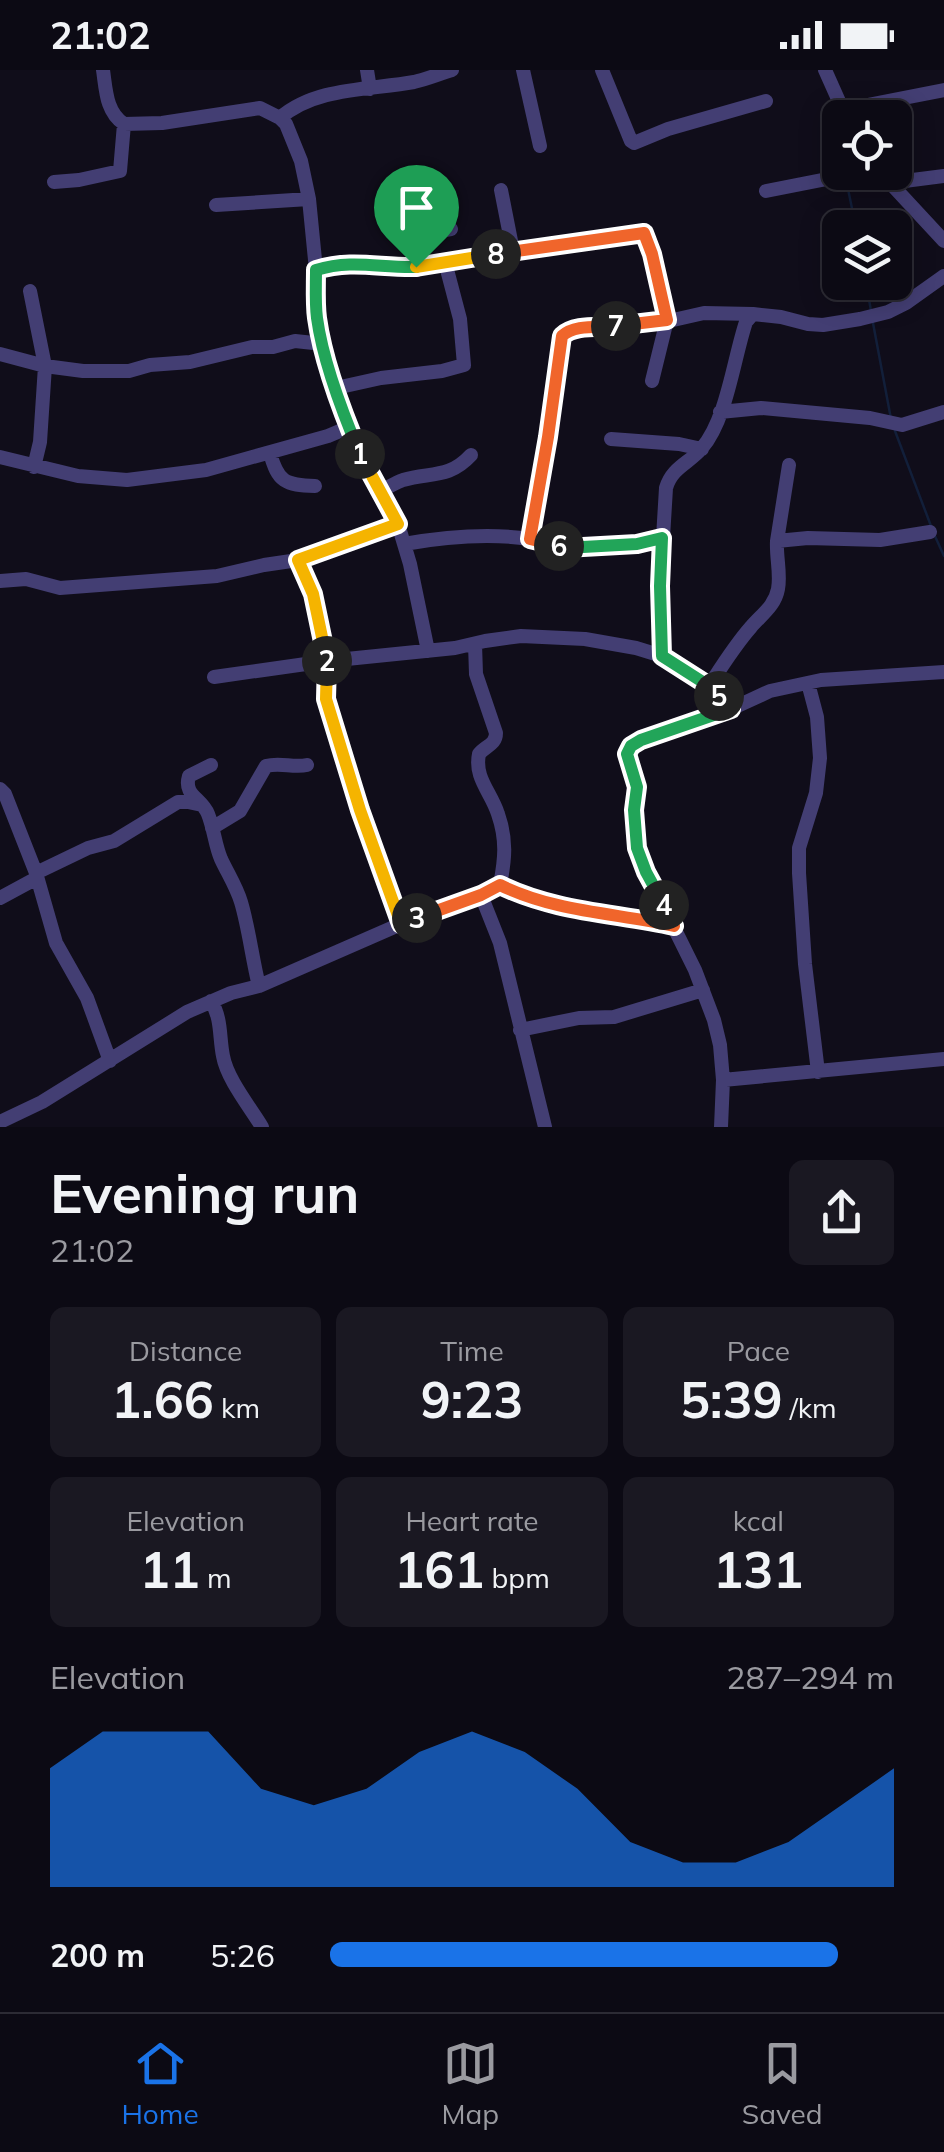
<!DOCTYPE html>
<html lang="en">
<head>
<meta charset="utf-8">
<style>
  :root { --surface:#0c0a14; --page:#1a1822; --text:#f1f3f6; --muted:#9a9aa0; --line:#2c2b34; --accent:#1a73e8 }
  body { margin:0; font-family:Mulish,sans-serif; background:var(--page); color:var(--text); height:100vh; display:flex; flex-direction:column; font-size:38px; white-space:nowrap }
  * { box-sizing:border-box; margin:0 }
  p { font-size:32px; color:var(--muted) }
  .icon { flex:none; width:55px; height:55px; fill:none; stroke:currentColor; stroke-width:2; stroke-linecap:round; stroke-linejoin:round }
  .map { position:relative; height:1057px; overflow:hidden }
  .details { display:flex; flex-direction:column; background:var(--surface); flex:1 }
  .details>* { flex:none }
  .buttons { position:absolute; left:822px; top:30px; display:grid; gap:20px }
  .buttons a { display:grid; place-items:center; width:90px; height:90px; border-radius:15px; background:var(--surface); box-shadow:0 5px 25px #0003,0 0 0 2px var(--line); font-size:50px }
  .pin { position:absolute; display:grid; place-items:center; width:85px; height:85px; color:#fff; margin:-102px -42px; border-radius:50% 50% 50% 0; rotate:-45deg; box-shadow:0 0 10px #0007 }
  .pin .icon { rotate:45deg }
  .km { position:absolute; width:50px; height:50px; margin:-25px; border-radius:50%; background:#222; color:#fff; font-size:28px; line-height:50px; text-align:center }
  .round { display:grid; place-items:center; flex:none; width:105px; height:105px; border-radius:15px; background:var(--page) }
  .head { display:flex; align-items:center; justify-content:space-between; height:170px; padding:0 50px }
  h1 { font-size:55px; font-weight:700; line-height:75px }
  .figures { display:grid; grid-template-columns:repeat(3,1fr); gap:15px; height:170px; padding:10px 50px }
  .figures div { display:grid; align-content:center; border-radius:15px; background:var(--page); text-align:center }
  .figures b { font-size:50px; font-weight:700 }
  .figures small { font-size:28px; font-weight:400 }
  .figures p { font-size:28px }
  .chart { height:280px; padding:20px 50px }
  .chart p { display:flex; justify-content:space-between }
  .chart svg { width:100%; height:180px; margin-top:10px; fill:var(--accent); opacity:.7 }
  ul { padding:0 50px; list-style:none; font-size:32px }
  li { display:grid; grid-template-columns:160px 120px 1fr; align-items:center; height:75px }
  li i { height:25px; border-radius:12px; background:var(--accent) }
  .status { display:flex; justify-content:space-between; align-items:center; height:70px; padding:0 50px; background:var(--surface); direction:ltr }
  .status svg { height:28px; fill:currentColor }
  .tabs { display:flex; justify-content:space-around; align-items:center; height:140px; border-top:2px solid var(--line); background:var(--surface); font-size:28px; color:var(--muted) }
  .tabs a { display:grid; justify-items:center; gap:5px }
  .tabs .on { color:var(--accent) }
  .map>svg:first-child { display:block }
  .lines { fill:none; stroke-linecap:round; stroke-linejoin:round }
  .stream { stroke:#121f3a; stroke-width:2.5 }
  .minor { stroke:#433e73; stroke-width:14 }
  .split-1-casing { stroke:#fff; stroke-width:20 }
  .split-2-casing { stroke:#fff; stroke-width:20 }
  .split-3-casing { stroke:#fff; stroke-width:20 }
  .split-4-casing { stroke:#fff; stroke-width:20 }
  .split-5-casing { stroke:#fff; stroke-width:20 }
  .split-6-casing { stroke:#fff; stroke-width:20 }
  .split-7-casing { stroke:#fff; stroke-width:20 }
  .split-8-casing { stroke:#fff; stroke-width:20 }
  .split-9-casing { stroke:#fff; stroke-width:20 }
  .split-1 { stroke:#22a559; stroke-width:12 }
  .split-2 { stroke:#f5b400; stroke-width:12 }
  .split-3 { stroke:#f5b400; stroke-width:12 }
  .split-4 { stroke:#f0652b; stroke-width:12 }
  .split-5 { stroke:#22a559; stroke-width:12 }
  .split-6 { stroke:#22a559; stroke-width:12 }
  .split-7 { stroke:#f0652b; stroke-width:12 }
  .split-8 { stroke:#f0652b; stroke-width:12 }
  .split-9 { stroke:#f5b400; stroke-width:12 }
</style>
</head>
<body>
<div class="status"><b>21:02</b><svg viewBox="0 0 49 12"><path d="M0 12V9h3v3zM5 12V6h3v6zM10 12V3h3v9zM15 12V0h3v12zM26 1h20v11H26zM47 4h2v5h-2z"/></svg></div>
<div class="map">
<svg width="944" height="1057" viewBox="0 0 944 1057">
  <rect width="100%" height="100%" fill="#100d1a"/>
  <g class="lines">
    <path class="stream" d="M836 53 840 73
      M847 114 856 158
      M866 212 871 241
      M873 253 891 349
      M895 361 931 456
      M934 464 944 486"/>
    <path class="minor" d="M103 0C106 20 106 42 124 54L162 53 260 38 280 48 286 54 301 91 309 129 316 200 317 246 323 274 347 358 365 397 391 439 398 454 410 494 428 581
      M367 0 370 19
      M523 0 540 76
      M602 0 631 71 634 73 668 59 766 31
      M825 0 846 47
      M842 40 944 20
      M280 48C315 17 370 20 414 12 427 9 439 4 452 0
      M880 102 944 171
      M54 112 79 110 120 101 124 54
      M889 113 944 106
      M501 120 513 181
      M766 121 832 108 881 103
      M216 135 309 129
      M416 197 417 165 451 159
      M316 200C334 195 351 192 369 194 385 196 399 198 415 197 492 190 567 168 644 163L653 183 667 250 652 311
      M30 221 45 296 40 372 34 397
      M0 284 45 296 83 301H129L150 295 190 292 252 277H273L295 271 323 274
      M336 318 381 308 442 301 464 295 460 249 445 192
      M720 342 761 338 870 348 902 355 944 342
      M611 369 679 374 702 379
      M270 383C278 412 285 415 315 416
      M0 387 78 406 127 410 206 400 328 366 347 358
      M380 421C387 418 395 413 403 410 430 402 449 409 471 385
      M530 469 548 367 559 275 562 266 567 261 660 253 704 243 753 244
      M777 471 789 395
      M404 474C444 467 489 463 530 469 543 471 555 477 568 478 599 479 632 475 662 468
      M298 490 313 524 319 548 327 591 326 629 360 740 401 854
      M0 511 26 509 60 518 217 506 264 495 298 490 392 458 398 454
      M475 574 476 604 496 663C496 675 485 676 479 684 474 708 491 722 498 744 507 770 505 789 500 815
      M662 586 660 517 666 418C672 397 690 393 702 378 727 349 734 287 746 252L753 244 781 247 808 254 823 255 860 249 888 242 906 233 944 206
      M214 607 327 591 455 578 485 571 521 566 585 569 636 578 662 586 709 616 731 639
      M808 613 817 647 820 688 816 723 799 778V803L805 894 818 1002
      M709 616C722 596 735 575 751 557 761 545 775 536 778 519 781 504 776 487 777 471L808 468 880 470 930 462
      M211 695 189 706C183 726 202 728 208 744 214 759 215 775 221 789 228 804 236 816 241 832 249 859 252 888 259 916
      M0 719 5 724 36 803 56 873 87 928 110 991
      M212 758 240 741 266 696C280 692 293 698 307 695
      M36 803 88 778 114 771 178 732H188L202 735
      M481 825 500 873 545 1057
      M0 828 37 808
      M211 931C222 949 219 966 223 986 227 1009 250 1037 262 1057
      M520 960 579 948 614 947 703 920
      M723 1010 944 989
      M0 1052 42 1032 187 942 231 923 259 916 401 854 481 825 500 815C555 842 615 843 674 856
      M721 1057 723 1010 720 975 714 950 695 900 639 787 635 763 637 717 627 683 631 675 731 639 770 621 821 610 944 602"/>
  </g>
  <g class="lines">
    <g class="split-1-casing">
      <path id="split-1" d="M360 384C343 344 323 292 317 248 315 233 316 216 316 200 353 189 379 198 416 197"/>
    </g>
    <g class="split-2-casing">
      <path id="split-2" d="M327 591 313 524 298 490 398 454 360 384"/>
    </g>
    <g class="split-3-casing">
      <path id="split-3" d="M327 591 326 629 360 740 401 854 417 848"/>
    </g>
    <g class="split-4-casing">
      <path id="split-4" d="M417 848 481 825 500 815C555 842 615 843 674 856L664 835"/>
    </g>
    <g class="split-5-casing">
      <path id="split-5" d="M664 835 646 802 637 778 634 740 637 717 627 684 631 676 641 670 731 639 719 626"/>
    </g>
    <g class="split-6-casing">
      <path id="split-6" d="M559 476 565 478 637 474 662 468 660 516 662 586 709 616 719 626"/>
    </g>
    <g class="split-7-casing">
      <path id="split-7" d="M559 476 530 469 548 367 562 266C575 254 599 258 616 256"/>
    </g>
    <g class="split-8-casing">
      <path id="split-8" d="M496 184 644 163 652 184 667 250 616 256"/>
    </g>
    <g class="split-9-casing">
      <path id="split-9" d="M416 197 496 184"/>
    </g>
    <use href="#split-1" class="split-1"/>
    <use href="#split-2" class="split-2"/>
    <use href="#split-3" class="split-3"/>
    <use href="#split-4" class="split-4"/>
    <use href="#split-5" class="split-5"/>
    <use href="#split-6" class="split-6"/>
    <use href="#split-7" class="split-7"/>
    <use href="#split-8" class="split-8"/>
    <use href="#split-9" class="split-9"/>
  </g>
</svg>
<div class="buttons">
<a><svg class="icon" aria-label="locate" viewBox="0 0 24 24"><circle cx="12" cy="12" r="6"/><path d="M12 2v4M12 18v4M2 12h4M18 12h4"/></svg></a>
<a><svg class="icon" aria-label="layers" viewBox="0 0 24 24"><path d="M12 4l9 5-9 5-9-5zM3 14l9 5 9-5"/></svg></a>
</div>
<div class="pin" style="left:416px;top:197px;background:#1e9e55"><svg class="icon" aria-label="arrive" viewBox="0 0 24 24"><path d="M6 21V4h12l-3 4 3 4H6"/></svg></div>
<b class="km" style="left:360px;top:384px">1</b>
<b class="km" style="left:327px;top:591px">2</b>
<b class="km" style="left:417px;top:848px">3</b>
<b class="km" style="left:664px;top:835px">4</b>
<b class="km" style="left:719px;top:626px">5</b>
<b class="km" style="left:559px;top:476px">6</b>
<b class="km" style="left:616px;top:256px">7</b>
<b class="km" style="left:496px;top:184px">8</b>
</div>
<section class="details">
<div class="head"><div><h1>Evening run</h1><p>21:02</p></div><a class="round"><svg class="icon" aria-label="share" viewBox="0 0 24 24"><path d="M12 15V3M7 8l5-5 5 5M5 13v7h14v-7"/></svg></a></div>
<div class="figures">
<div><p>Distance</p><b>1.66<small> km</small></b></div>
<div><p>Time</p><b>9:23</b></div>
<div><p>Pace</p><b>5:39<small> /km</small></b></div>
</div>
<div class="figures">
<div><p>Elevation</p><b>11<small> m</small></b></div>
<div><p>Heart rate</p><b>161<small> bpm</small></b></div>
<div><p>kcal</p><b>131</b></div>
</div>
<div class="chart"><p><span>Elevation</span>287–294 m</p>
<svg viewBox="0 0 160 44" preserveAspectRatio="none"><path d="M0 44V15L10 6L20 6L30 6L40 20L50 24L60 20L70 11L80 6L90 11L100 20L110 33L120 38L130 38L140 33L150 24L160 15V44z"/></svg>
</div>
<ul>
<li><b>200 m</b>5:26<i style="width:90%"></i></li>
</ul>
</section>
<nav class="tabs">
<a class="on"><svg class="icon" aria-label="home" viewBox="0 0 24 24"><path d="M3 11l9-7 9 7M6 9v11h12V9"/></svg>Home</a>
<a><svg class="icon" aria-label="map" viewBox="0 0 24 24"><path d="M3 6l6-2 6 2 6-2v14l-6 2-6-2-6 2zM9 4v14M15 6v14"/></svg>Map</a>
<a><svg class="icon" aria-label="saved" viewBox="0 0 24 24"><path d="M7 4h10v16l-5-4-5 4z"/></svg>Saved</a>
</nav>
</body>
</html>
